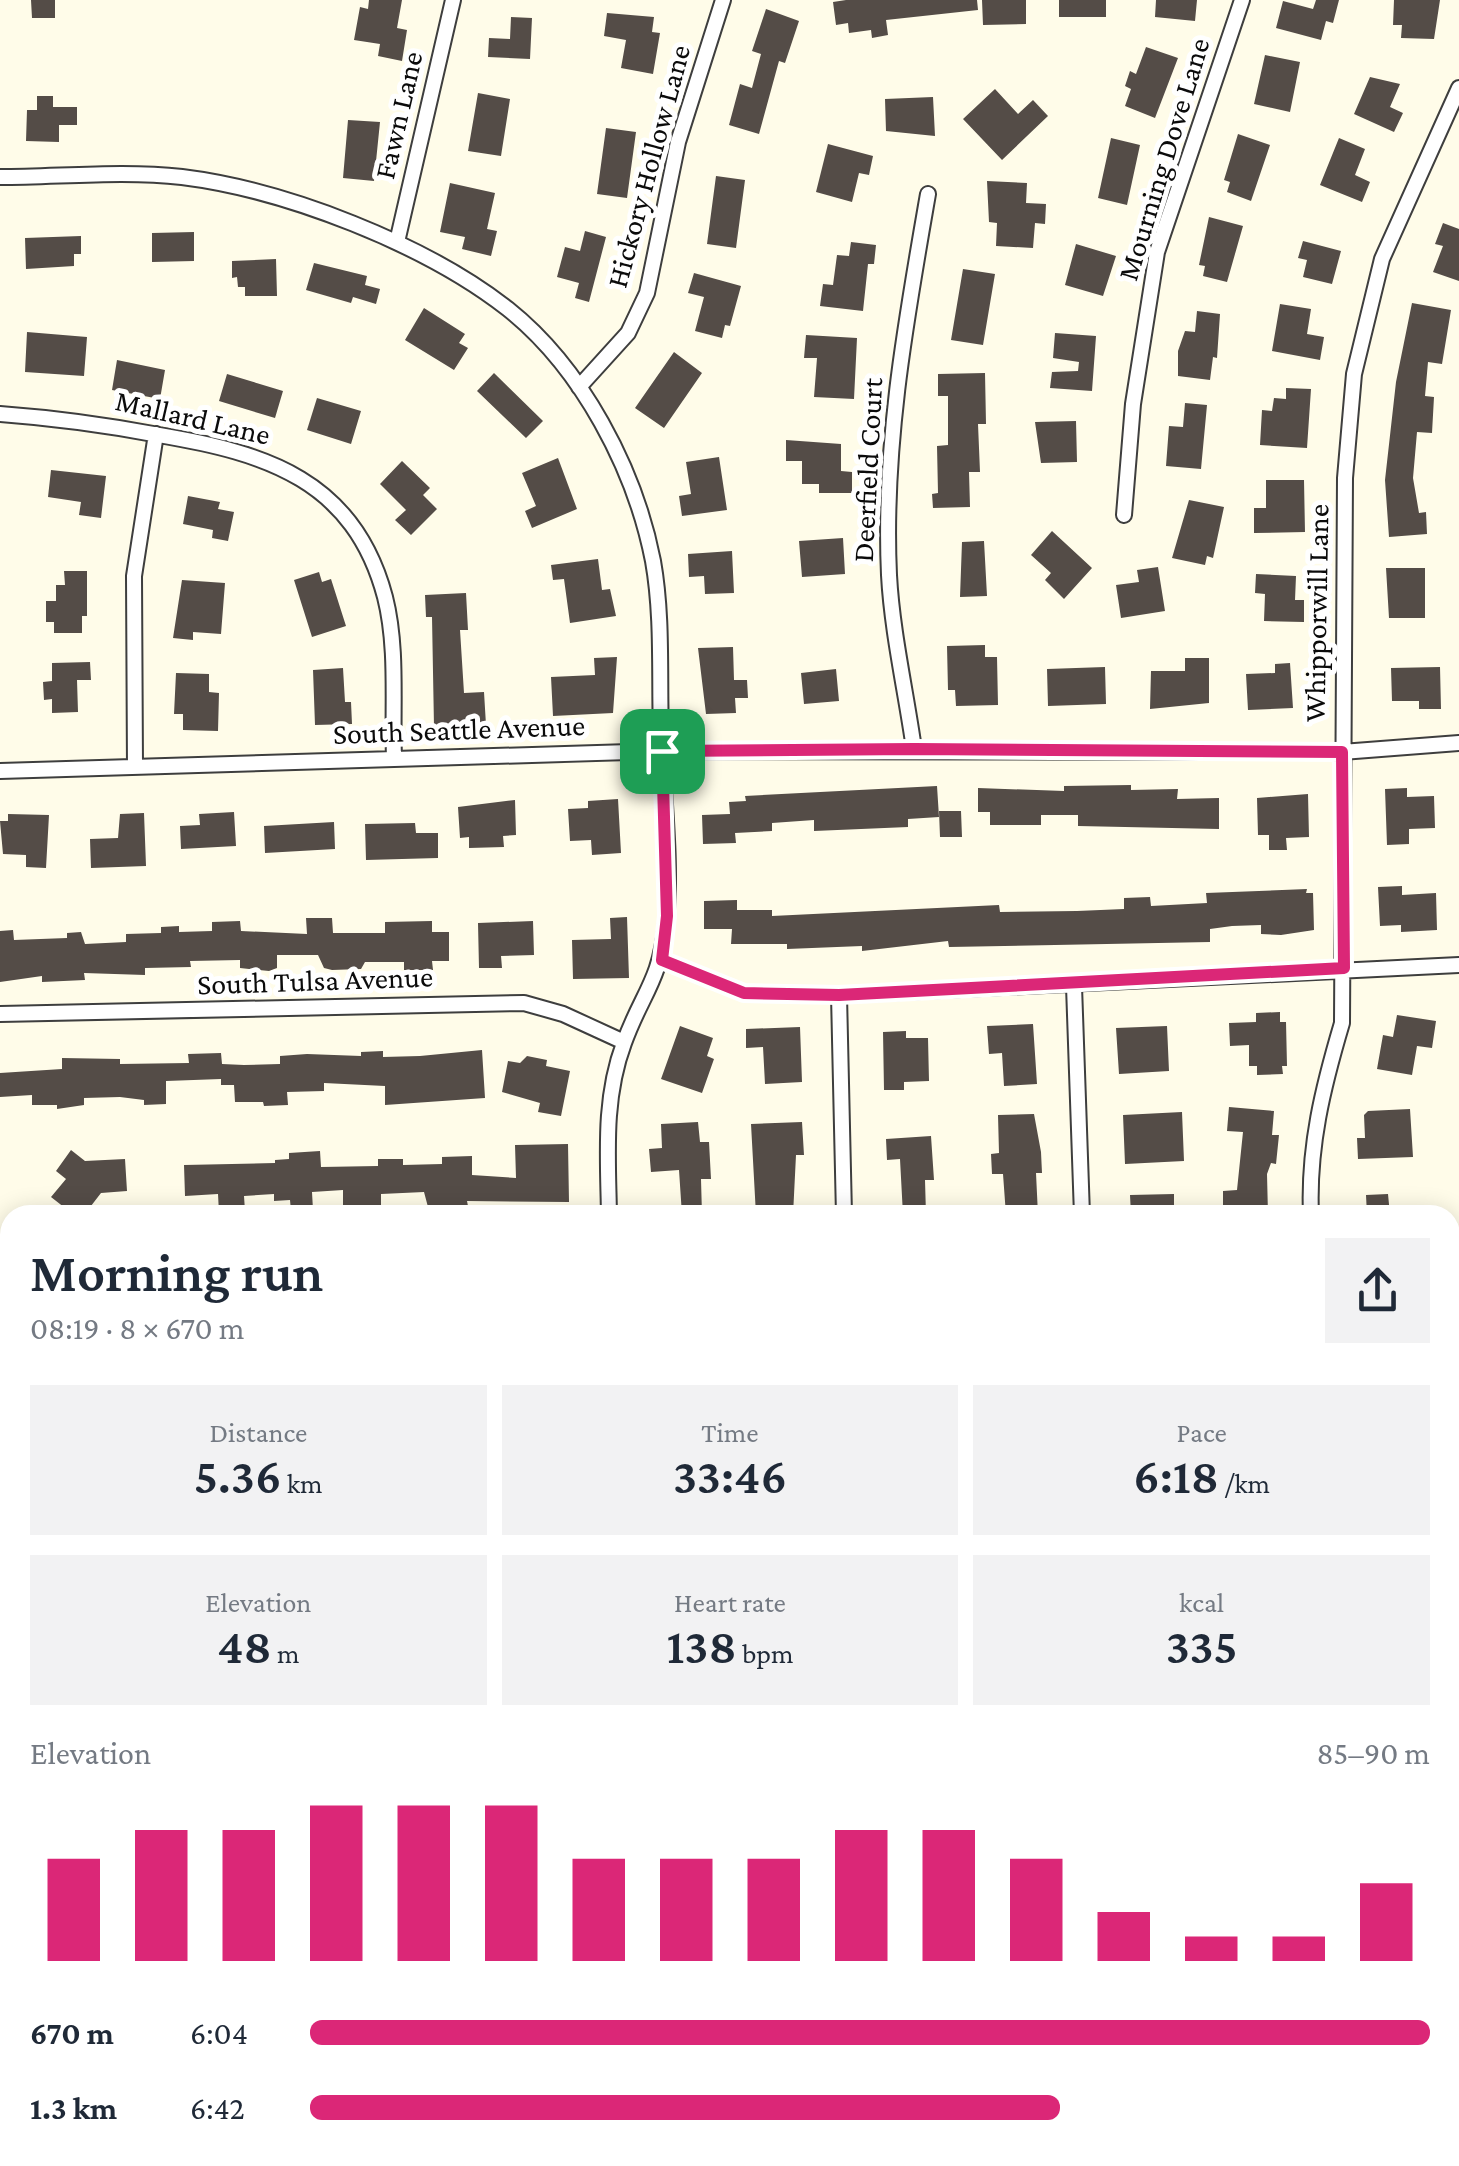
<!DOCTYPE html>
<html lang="en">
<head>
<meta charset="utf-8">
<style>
  :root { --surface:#fff; --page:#f2f2f3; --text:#1f2937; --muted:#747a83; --accent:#db2777 }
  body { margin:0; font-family:"Crimson Pro",serif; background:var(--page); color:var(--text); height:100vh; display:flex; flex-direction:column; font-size:38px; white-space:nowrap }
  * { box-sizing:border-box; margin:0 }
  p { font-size:32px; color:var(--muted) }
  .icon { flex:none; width:55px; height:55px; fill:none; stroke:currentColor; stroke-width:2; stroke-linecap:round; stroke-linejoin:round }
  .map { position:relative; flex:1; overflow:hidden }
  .panel { position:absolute; left:0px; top:1205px; width:1460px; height:962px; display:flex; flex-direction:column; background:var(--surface); border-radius:30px 30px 0 0; box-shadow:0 5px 25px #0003 }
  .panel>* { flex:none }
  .pin { position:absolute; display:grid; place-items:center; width:85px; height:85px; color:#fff; margin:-42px; border-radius:20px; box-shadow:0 5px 15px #0006 }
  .round { display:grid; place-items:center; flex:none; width:105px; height:105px; border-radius:0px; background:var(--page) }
  .summary { display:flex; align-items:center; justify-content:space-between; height:170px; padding:0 30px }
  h1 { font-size:55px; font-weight:600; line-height:75px }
  .stats { display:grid; grid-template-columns:repeat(3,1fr); gap:15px; height:170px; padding:10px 30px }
  .stats div { display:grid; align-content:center; border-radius:0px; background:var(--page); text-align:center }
  .stats b { font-size:50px; font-weight:600 }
  .stats small { font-size:28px; font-weight:400 }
  .stats p { font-size:28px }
  .chart { height:280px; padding:20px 30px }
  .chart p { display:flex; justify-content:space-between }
  .chart svg { width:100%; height:180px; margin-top:10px; stroke:var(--accent); stroke-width:6 }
  ul { padding:0 30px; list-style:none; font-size:32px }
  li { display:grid; grid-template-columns:160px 120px 1fr; align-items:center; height:75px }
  li i { height:25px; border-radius:12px; background:var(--accent) }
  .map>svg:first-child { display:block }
  .building { fill:#544c47 }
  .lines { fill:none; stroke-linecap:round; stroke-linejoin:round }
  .minor-casing { stroke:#3e3e3e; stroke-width:18 }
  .tertiary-casing { stroke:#3e3e3e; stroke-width:21 }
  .path { stroke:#2d2d2d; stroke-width:4; stroke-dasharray:10 5; stroke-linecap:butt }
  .minor { stroke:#fff; stroke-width:14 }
  .tertiary { stroke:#fff; stroke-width:18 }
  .route-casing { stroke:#fff; stroke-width:20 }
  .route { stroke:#db2777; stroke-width:12 }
  .labels { text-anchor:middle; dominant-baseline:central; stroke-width:10; stroke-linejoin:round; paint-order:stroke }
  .street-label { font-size:30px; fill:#0b0b0b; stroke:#fff }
</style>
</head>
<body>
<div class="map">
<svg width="1459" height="2166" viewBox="0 0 1459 2166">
  <rect width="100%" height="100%" fill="#fffce9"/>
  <path class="building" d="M31 0H55V18H32Z
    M369 0H402L397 28 407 30 402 61 378 56 380 44 354 40 360 7 368 9Z
    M846 0H977L978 10 886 20 888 35 872 38 871 30 849 33 848 23 836 25 833 2Z
    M982 0H1026V24L983 25Z
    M1059 0H1106V17H1059Z
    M1156 0H1197L1195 21 1155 17Z
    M1316 0H1339L1333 23 1326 21 1321 40 1276 28 1283 1 1313 9Z
    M1394 0H1440L1434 39 1401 38 1402 25H1393Z
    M766 9 799 21 785 63 779 61 759 134 729 125 740 84 752 88 761 54 752 51Z
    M607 13 654 17 652 32 660 33 653 74 621 68 626 40 604 36Z
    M511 17 532 18 530 59 488 57 489 38 510 39Z
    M1146 47 1178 58 1155 118 1125 106 1131 89 1125 86 1130 71 1136 74Z
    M1265 55 1300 62 1290 112 1254 104Z
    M1370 77 1400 84 1390 107 1403 113 1394 132 1354 114Z
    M995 89 1018 114 1033 100 1048 116 1002 160 963 119Z
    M478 93 510 99 501 156 468 151Z
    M37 96H53V107H77V125H59V142L26 141 27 110H37Z
    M933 97 935 136 886 131 885 99Z
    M348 120 380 122 374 181 343 178Z
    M606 128 636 132 627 198 597 194Z
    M1238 134 1270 145 1251 201 1227 192 1230 182 1224 180Z
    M1111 138 1140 145 1127 205 1098 198Z
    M1339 138 1365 149 1355 175 1370 182 1362 202 1320 185Z
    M828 144 873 156 869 175 859 173 852 202 816 192Z
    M716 176 745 180 736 248 707 244Z
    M987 181 1027 183 1026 203 1046 204 1045 224 1035 223 1033 248 996 246 997 223 989 222Z
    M450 183 495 193 487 229 497 231 491 256 462 249 465 237 440 232Z
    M1209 217 1243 226 1227 282 1203 276 1205 266 1199 265Z
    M1443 223 1459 229V281L1433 272 1443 246 1435 244Z
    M585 231 606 237 589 302 575 298 579 283 557 277 565 247 580 251Z
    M194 232V261L152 262V233Z
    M81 236V254H74V266L26 269 25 238Z
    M1303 241 1341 251 1332 284 1303 277 1307 260 1298 258Z
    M851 242 876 245 874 264H868L863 311 820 306 823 284 833 285 837 255 849 256Z
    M1076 244 1116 256 1103 296 1065 285Z
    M276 259 277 296H245V287H238L237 277 232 278V261Z
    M314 263 367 276 365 285 380 289 376 304 353 297 351 303 306 290Z
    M963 269 995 274 983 345 951 340Z
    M694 273 741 286 730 326 725 325 722 338 695 331 704 297 688 293Z
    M1412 303 1451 310 1442 364 1428 362 1425 396 1434 397 1432 433 1417 432 1413 478 1419 513 1426 512 1427 534 1389 537 1385 480 1396 382Z
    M1280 304 1311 309 1307 334 1324 337 1320 360 1272 351Z
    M424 308 465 334 459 343 468 348 454 370 405 340Z
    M1197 311 1220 314 1217 358 1213 357 1210 380 1178 376V351L1185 331 1195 332Z
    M27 332 87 337 84 376 25 372Z
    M1055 333 1096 336 1092 391 1050 388 1052 372 1078 371 1079 362 1053 358Z
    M806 335 857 338 854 399 814 397 817 358H804Z
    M674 352 702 373 664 428 635 408Z
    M117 360 165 370 160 399 112 390Z
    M494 373 543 421 526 438 477 391Z
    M985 373 986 424H978L980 472H969L970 507 933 508 932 494 938 493 937 446 948 445V396H938V374Z
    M227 374 283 391 275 418 219 401Z
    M1286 388 1311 389 1307 448 1260 445 1262 410 1272 411 1274 398 1286 399Z
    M317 398 361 411 351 444 307 430Z
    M1185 403 1207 405 1201 469 1166 466 1169 426 1183 427Z
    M1076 421 1077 462 1041 463 1035 422Z
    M786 440 841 444V471L852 472V493H819V484H802V461H786Z
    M719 457 727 510 682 516 679 496 691 494 686 462Z
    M558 458 577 509 532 528 525 511 536 506 522 473Z
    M402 461 430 488 423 495 437 509 411 535 395 520 406 510 380 484Z
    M51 470 106 476 101 518 79 515 81 502 48 497Z
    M1266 480H1304L1305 532 1254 533V508H1266Z
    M188 496 220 502 218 509 234 512 228 541 212 538 213 530 183 524Z
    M1189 500 1224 507 1213 558 1207 556 1205 565 1172 558Z
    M1052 531 1092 568 1064 599 1045 580 1051 573 1031 555Z
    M843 538 845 574 802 577 799 541Z
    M984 541 987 596 960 597 962 542Z
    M732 551 734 593 705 594 704 576 689 577 688 554Z
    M598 559 602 590 610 589 616 616 570 623 564 579 553 580 551 565Z
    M1158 567 1165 611 1121 618 1116 585 1139 582 1137 570Z
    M1386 568H1425V618H1389Z
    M64 571H87V616H82V633H54V622H46V601H56V585H65Z
    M319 572 322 582 331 579 346 626 312 637 294 580Z
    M1256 574 1296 576 1295 600H1304V622L1264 621 1265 594 1255 593Z
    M182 580 225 583 221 634 193 632V640L173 638Z
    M466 593 468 630H460L464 693 484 692 486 725 434 727 432 617H426L425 595Z
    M985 645V657H997L998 705 956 706 955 690H948L947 646Z
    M733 647 734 680H747L748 698H735L736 713 706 714 698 648Z
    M617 657 613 713 553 716 551 677 595 675 594 658Z
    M1185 658H1209V703L1150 709 1151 671H1185Z
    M90 662 91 680H77L78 712 52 713V699L44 700 43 682 52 681V663Z
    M1290 663 1293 708 1248 710 1246 674 1275 673V664Z
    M1105 667 1106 704 1048 706 1047 669Z
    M1440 667 1441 709H1419V701H1392L1391 668Z
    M343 668 345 702H351L352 724 315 725 313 670Z
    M836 669 839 701 804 704 801 673Z
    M176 673 209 674V692L219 693 218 731 183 730V714H174Z
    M1131 785V790L1178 789 1177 799 1219 798V829L1078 826V815H1041V825H990V812H978V788L1064 791V786Z
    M937 786 939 817 908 819V827L814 831V820L772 823V831L735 833 736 843 703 844 702 815 730 814 729 802 746 801 745 796Z
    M1407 788V797L1434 796 1435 828 1409 829V844L1387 845 1385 789Z
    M1308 794 1309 837 1286 838 1287 850H1269V835H1258L1257 798Z
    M618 799 621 853 592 855 591 840 570 841 568 809 588 808V801Z
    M515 800 516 835 503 836 504 847 469 848V837L460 838 458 807Z
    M939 811H961L962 837H940Z
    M234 812 236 846 181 849 180 826 200 825 199 814Z
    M144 813 146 866 91 868 90 839 118 838 120 814Z
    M8 814 49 815 46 868 26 867V855L3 854 0 821H8Z
    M334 822 335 849 265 853 264 826Z
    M415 823 416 833H438V858L366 860 365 824Z
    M1402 886V895L1436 893 1437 930 1401 932V925L1380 926 1378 887Z
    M1307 889 1306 893H1313L1314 930 1281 935 1261 934V925L1232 926 1210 929V942L949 947 948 941 862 951V946L787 949V944H731L732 929H704V901L737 900V910H772V916L999 905 1000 912 1077 911 1124 909V898L1150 897 1151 906 1207 903 1206 893Z
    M627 917 629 978 573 979 572 940 611 939 610 918Z
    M306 918H332L333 933H385V922L432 921V932H449V961H432L433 970H404V962H365L361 969 332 970 324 968 318 955H277V968L269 971 240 968V960L190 961 191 967 145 968V975L84 973 85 980 42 982V976L0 982V931L13 930 14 940 67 938V933L81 932 85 944 126 942V934L161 933V927L179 926V932L212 931V922L240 921 241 931 307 934Z
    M533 921 534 955 501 956 502 968H479L478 923Z
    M1280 1012V1022H1286L1287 1066H1282L1283 1074 1257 1075V1066H1249V1045L1230 1046 1229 1023 1256 1022V1013Z
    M1397 1015 1436 1021 1432 1048 1417 1046 1412 1075 1377 1069 1383 1035 1393 1037Z
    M1033 1024 1037 1084 1004 1086 1002 1053 989 1054 987 1026Z
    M680 1026 713 1038 707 1056 714 1059 702 1093 661 1079Z
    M1167 1026 1169 1071 1119 1074 1116 1028Z
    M800 1027 802 1082 765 1084 763 1047 746 1048V1029Z
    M906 1031V1038H928L929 1081 904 1082V1090H884L883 1032Z
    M482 1050 485 1098 385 1105V1086L324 1083V1091L287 1092 288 1105 264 1106 263 1102H235L234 1085H221V1079L166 1081V1104L144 1105V1100L120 1097 84 1098V1105L57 1109V1105H32V1095L0 1097V1073L62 1069V1058L120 1059V1064L189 1063 188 1054 221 1053 222 1064 244 1065 280 1064V1056L307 1054 361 1056V1052L383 1051V1057L420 1056Z
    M527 1056 547 1060 546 1066 570 1071 561 1116 538 1112 540 1103 502 1092 508 1061 520 1063Z
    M1229 1107 1274 1111 1272 1135H1279L1276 1164 1271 1163 1267 1174 1268 1215H1223V1191L1237 1190 1243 1132 1227 1131Z
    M1410 1109 1413 1157 1358 1159 1357 1138H1365L1364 1115 1368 1111Z
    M1182 1112 1184 1161 1125 1164 1123 1115Z
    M1034 1114 1041 1152 1042 1173H1036L1038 1215H1006L1003 1174H992L991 1154 999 1153 998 1115Z
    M698 1122 700 1142H709L711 1179H701L702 1215H682L679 1170 651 1172 649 1149 662 1148 661 1124Z
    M802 1122 804 1155H796L793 1215H756L751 1124Z
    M931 1136 934 1180H925L926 1215H903L900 1159 887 1160 886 1139Z
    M568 1144 569 1202 467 1201 468 1206 428 1207 424 1192 381 1194V1206L353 1210 352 1205H343V1190L312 1192 313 1210 291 1211 290 1200 274 1201V1194L244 1196 245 1211 219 1213 218 1194 185 1196 184 1165 275 1163V1160L289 1159V1153L320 1151 321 1167 378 1166V1159H403V1165L442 1164V1157L472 1156V1175L516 1178 515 1145Z
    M71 1150 85 1161 125 1159 127 1191 101 1193 84 1215H74L51 1197 66 1179 56 1171Z
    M1174 1194V1215H1131L1130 1195Z
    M1388 1194 1390 1215H1367L1366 1195Z"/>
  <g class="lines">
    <g class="minor-casing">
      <path id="minor" d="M0 177C59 177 123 170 182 177 286 190 425 244 508 309 582 368 635 469 653 561 663 617 659 677 661 734 663 796 672 862 666 923 660 982 642 993 624 1043 603 1099 608 1156 609 1215
        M397 242 453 0
        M579 387 628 333 647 293 678 142 723 0
        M0 414C54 418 106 425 159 435 266 453 354 480 385 597 398 648 392 706 394 758
        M1124 515 1133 404 1157 252 1242 0
        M914 749C906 692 892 632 889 575 883 446 906 320 928 194
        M135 767 134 576 156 434
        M0 771 662 751 1342 752 1459 743
        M662 960 744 993 839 995 1459 965
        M1074 986 1082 1215
        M839 995 844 1215
        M0 1014 524 1003 563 1014 624 1042
        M1311 1215C1308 1147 1323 1087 1342 1023L1345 478 1354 374 1382 259 1459 88
        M0 1849 10 1848
        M231 2158V2166
        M490 2158V2166
        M750 2158V2166"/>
    </g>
    <g class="tertiary-casing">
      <path id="tertiary" d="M1450 1528H1459
        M0 1530 10 1536"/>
    </g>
    <path class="path" d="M1450 2059 1459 2058"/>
    <use href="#minor" class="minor"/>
    <use href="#tertiary" class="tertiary"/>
  </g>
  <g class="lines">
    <g class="route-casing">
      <path id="route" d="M914 749 1342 752 1344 968 839 995 744 993 662 960 667 916 662 751Z"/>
    </g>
    <use href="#route" class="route"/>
  </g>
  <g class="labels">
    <g class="street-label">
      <text transform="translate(398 115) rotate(-77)">Fawn Lane</text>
      <text transform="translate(1163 159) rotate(-73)">Mourning Dove Lane</text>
      <text transform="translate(648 166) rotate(-75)">Hickory Hollow Lane</text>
      <text transform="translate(193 417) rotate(13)">Mallard Lane</text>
      <text transform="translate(867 470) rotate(-87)">Deerfield Court</text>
      <text transform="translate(1316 613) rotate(-89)">Whipporwill Lane</text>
      <text transform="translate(459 729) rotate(-2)">South Seattle Avenue</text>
      <text transform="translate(315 980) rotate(-2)">South Tulsa Avenue</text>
    </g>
  </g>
</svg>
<div class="pin" style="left:662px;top:751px;background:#1e9e55"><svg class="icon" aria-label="arrive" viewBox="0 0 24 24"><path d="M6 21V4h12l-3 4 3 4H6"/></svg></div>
<section class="panel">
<div class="summary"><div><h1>Morning run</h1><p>08:19 · 8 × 670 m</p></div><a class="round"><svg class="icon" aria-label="share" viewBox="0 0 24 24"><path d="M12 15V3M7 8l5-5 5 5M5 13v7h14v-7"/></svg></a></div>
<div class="stats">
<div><p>Distance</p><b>5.36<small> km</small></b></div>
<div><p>Time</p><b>33:46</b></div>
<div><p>Pace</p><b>6:18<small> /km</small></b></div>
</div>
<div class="stats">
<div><p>Elevation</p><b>48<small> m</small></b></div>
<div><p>Heart rate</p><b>138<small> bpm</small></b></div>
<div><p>kcal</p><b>335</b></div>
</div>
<div class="chart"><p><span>Elevation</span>85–90 m</p>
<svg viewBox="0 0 160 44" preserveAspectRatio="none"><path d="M5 44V19M15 44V12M25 44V12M35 44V6M45 44V6M55 44V6M65 44V19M75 44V19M85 44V19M95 44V12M105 44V12M115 44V19M125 44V32M135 44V38M145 44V38M155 44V25"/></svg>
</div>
<ul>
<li><b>670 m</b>6:04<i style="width:100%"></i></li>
<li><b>1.3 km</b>6:42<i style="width:67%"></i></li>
</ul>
</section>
</div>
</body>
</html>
